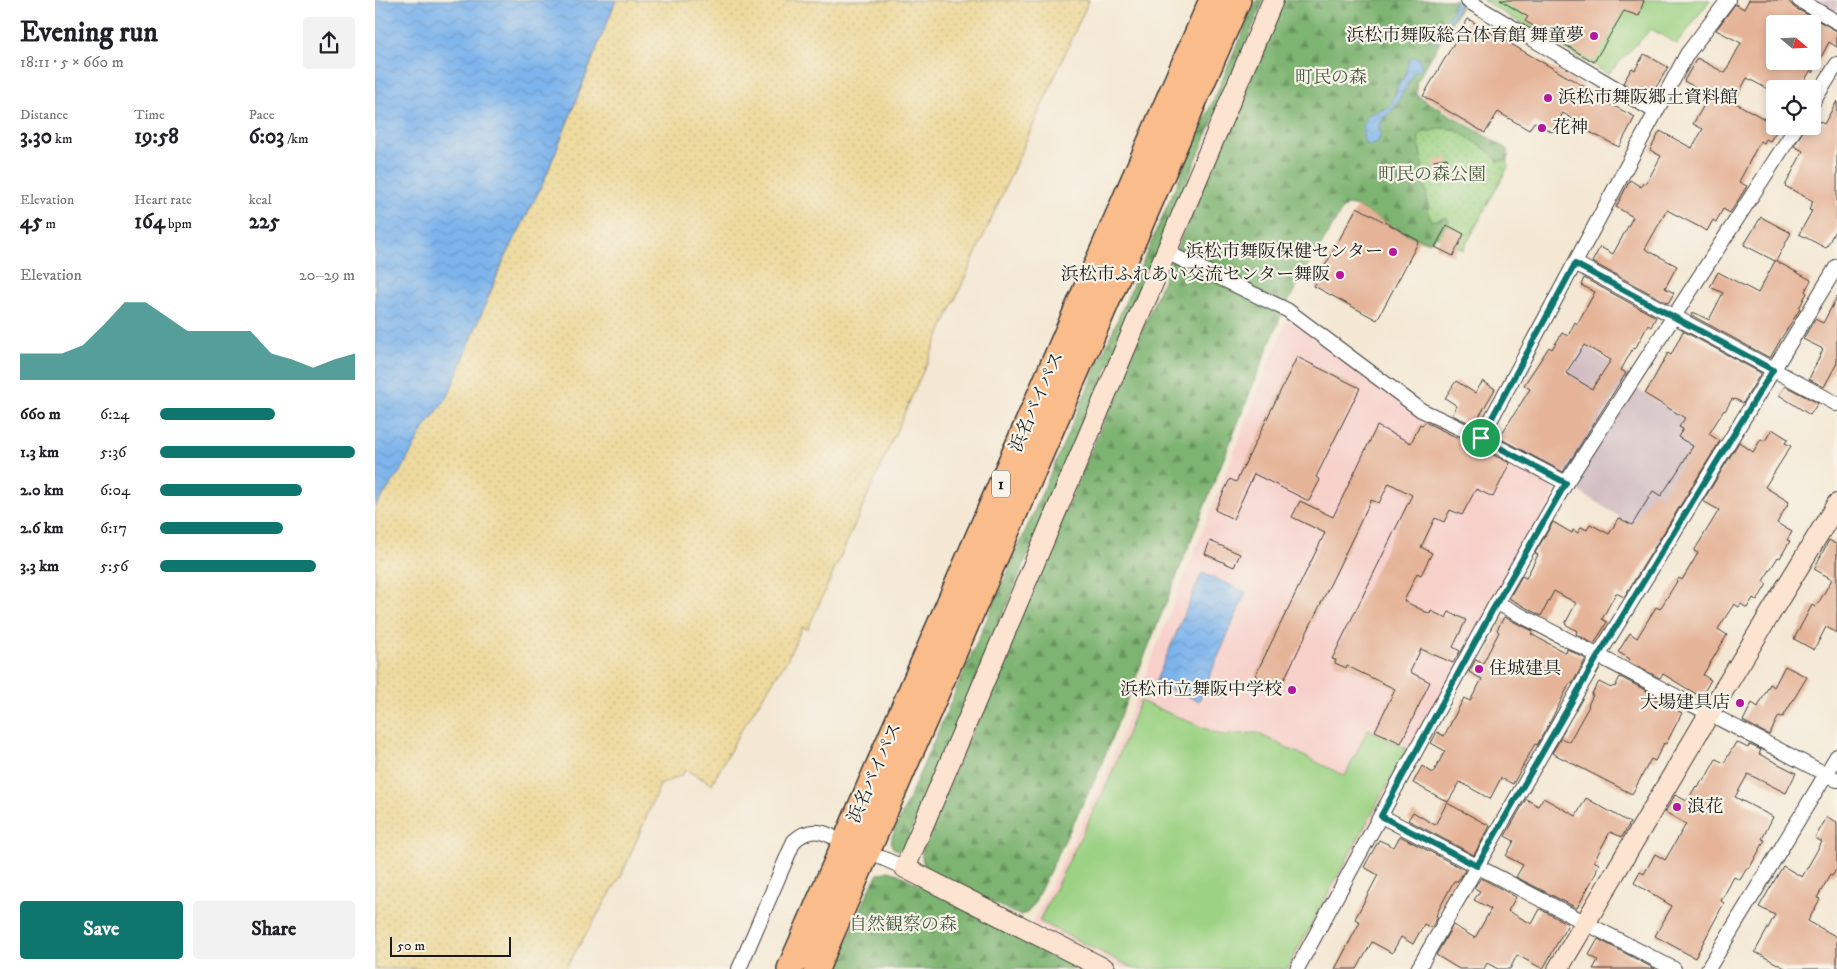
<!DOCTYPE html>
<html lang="en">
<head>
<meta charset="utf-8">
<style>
  :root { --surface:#fff; --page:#f2f2f2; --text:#202124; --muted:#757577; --accent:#0f766e }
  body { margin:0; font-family:"IM FELL DW Pica","Noto Serif JP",serif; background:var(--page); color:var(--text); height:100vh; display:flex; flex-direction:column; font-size:19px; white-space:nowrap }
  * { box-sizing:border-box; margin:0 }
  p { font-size:16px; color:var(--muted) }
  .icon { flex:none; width:28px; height:28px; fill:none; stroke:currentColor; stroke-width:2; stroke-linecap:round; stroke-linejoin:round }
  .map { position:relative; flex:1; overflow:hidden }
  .details { display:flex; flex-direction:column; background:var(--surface); width:375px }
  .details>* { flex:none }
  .needle { width:32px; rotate:109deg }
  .tools { position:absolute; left:1391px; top:15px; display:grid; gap:10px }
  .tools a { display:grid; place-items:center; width:55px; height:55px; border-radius:5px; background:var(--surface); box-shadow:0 2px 8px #0003; font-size:25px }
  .scale { position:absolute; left:15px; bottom:12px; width:121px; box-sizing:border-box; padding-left:5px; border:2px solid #1c1c1c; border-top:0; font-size:14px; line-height:18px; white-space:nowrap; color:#1c1c1c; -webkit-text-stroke:4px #f7f3e8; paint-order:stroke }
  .pin { position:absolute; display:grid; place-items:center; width:42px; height:42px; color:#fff; margin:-21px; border:2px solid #fff; border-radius:50%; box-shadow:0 1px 5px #0007 }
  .round { display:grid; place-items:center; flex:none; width:52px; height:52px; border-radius:5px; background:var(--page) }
  .summary { display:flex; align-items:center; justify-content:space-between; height:85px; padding:0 20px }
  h1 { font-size:28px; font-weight:700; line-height:38px }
  .metrics { display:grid; grid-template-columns:repeat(3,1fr); gap:8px; height:85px; padding:5px 20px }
  .metrics div { display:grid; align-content:center }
  .metrics b { font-size:21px; font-weight:700 }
  .metrics small { font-size:14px; font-weight:400 }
  .metrics p { font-size:14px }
  .chart { height:140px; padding:10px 20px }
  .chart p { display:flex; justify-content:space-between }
  .chart svg { width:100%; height:90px; margin-top:5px; fill:var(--accent); opacity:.7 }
  .action { display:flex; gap:10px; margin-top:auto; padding:10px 20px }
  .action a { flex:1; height:58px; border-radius:5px; background:var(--accent); color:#fff; font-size:20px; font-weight:700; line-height:58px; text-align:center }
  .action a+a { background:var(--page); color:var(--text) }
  ul { padding:0 20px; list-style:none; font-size:16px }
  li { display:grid; grid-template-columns:80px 60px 1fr; align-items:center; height:38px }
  li i { height:12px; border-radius:6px; background:var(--accent) }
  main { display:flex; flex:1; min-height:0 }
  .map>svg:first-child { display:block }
  .built { fill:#f7d0ca }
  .industrial { fill:#d2bec2 }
  .grass { fill:url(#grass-dots); stroke:#5c7750 }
  .forest { fill:url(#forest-firs); stroke:#4c6846 }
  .sand { fill:url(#sand-dots); stroke:#857b5d }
  .pitch { fill:#9cd283; stroke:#5c7750 }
  .water { fill:url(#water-waves); stroke:#4c6884 }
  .building { fill:#e5b498; fill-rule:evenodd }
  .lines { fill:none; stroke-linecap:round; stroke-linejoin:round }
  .street-casing { stroke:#3c3b38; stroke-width:16 }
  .secondary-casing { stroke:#3c3b38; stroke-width:22 }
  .highway-casing { stroke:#3c3b38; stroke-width:28 }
  .street { stroke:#fff; stroke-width:14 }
  .secondary { stroke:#fde4d0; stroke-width:20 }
  .highway { stroke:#f9bc8a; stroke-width:25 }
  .route-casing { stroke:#fff; stroke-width:10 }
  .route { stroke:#0f766e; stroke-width:6 }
  .poi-dot { fill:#b5179e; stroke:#f7f3e8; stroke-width:2 }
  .labels { text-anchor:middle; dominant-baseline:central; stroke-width:4.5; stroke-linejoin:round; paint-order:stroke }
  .shield { fill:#f7f3e8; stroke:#5e5c59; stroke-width:1 }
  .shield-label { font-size:16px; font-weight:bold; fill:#1c1c1c }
  .poi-label { font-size:18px; fill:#1c1c1c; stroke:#f7f3e8; text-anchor:end }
  .park-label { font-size:18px; fill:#495c40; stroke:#f7f3e8 }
  .street-label { font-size:18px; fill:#1c1c1c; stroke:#f7f3e8 }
</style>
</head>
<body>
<main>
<section class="details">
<div class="summary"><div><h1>Evening run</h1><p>18:11 · 5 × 660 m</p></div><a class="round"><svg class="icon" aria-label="share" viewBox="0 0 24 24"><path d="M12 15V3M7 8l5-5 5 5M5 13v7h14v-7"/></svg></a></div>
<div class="metrics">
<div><p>Distance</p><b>3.30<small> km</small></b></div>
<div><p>Time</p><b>19:58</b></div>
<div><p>Pace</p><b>6:03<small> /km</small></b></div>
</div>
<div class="metrics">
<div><p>Elevation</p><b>45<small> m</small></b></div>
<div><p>Heart rate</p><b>164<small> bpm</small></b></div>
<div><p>kcal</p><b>225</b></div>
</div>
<div class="chart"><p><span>Elevation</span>20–29 m</p>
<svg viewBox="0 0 160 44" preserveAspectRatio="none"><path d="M0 44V31L10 31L20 31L30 27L40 17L50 6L60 6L70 13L80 20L90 20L100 20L110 20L120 31L130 34L140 38L150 34L160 31V44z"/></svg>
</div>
<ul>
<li><b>660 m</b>6:24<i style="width:59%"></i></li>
<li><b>1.3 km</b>5:36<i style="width:100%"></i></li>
<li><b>2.0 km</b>6:04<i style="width:73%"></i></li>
<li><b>2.6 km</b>6:17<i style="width:63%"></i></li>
<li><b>3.3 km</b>5:56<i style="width:80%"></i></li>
</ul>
<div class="action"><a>Save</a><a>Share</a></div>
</section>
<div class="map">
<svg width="1462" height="969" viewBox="0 0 1462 969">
  <defs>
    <pattern id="grass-dots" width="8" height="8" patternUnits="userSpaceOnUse" patternTransform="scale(1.25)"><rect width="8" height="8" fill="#9cd283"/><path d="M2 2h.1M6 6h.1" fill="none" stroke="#86b471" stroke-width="1.8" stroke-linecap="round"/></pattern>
    <pattern id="forest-firs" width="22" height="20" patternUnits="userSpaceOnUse" patternTransform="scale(1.25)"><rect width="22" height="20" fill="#7db471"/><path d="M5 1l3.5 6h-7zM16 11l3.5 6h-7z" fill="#66925c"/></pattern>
    <pattern id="sand-dots" width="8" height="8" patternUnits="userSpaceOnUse" patternTransform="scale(1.25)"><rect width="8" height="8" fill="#eeda9e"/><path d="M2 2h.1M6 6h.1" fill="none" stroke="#ccba88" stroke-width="1.8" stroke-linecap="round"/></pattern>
    <pattern id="water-waves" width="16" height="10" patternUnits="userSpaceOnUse" patternTransform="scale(1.25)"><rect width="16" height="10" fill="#7db4ec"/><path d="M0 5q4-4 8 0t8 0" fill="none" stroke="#6b9aca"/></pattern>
  </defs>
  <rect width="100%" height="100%" fill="#f7f3e8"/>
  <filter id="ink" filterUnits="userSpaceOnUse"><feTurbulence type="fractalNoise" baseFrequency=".02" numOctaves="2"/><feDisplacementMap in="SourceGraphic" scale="10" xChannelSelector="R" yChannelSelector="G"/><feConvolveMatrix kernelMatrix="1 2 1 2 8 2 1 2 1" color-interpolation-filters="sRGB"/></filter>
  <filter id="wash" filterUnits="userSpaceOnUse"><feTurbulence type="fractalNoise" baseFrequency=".0096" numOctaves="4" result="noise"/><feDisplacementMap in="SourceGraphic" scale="20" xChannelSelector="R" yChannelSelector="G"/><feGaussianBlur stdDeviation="1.12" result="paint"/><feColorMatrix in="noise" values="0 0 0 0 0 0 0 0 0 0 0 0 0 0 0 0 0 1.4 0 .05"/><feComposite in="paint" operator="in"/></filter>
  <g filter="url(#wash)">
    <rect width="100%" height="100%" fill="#f4e8d4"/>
    <path class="built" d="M912 319 1043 415 1104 443 1169 478 1175 485 1178 492 1176 501 918 969H749L657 923 729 778Z"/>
    <path class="industrial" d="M1432 0H1462V17Z
      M1210 346 1254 375 1190 475 1143 450Z
      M1258 387 1348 443 1287 543 1195 486Z"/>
    <path class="grass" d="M1041 83V93L1043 96 1133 150V167L1088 250 1062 236 1053 242 1042 239 980 206 971 205 967 210Z"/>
    <path class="forest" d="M882 0H889L528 849 523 850 518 848 516 843 517 837Z
      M907 0H1090L1041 83V93L1043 96 1129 147 1133 150V159L1130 161H1123L1116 153 1081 130 1069 128 1046 133 1043 135 1055 219 1056 221 1072 217 1074 222C1070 226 1061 240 1055 241 1043 244 994 213 980 206L971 205 967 210 909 308 722 775 658 905 652 913 645 915 637 912 555 871C546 864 546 858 548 847Z
      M513 871 523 874 711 969H460L497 884 503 874Z"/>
    <path class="sand" d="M241 0H714L433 629 427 627 412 660 365 732 337 784 311 770 307 775 285 785 247 874 190 969H0V507L49 429 73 396 126 266 169 181Z"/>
    <path class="pitch" d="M1107 0H1335L1302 44 1276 29 1233 74Z
      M765 701 846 735 882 733 970 776 993 729 1032 749 912 969H760L664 921 734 780Z"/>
    <path class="water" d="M0 0H241L169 181 126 266 73 396 49 429 25 472 0 507Z
      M1080 0H1084L1083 8 1060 43 1056 40C1064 29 1079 14 1080 0Z
      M1036 57 1044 58 1047 68 1044 71H1040L1018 110C1011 114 1008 119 1004 126 1007 137 1004 148 991 144 985 134 988 125 992 115L1012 108 1016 105 1022 87 1031 73 1034 59Z
      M827 573 871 592 824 701 780 683Z"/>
    <g id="blocks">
      <path class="building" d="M1125 0H1269L1264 16 1249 11 1219 62 1150 21 1153 17Z
        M1374 0H1412L1420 8 1462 31V47L1454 42 1438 73V66L1425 89H1400V93L1372 78 1359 102 1400 125V126L1404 127 1395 141 1391 139 1389 143 1385 141 1364 182 1372 186 1355 213 1348 209 1341 222 1338 220 1332 231 1292 210 1270 249 1302 266 1290 288 1299 293 1293 303 1217 262 1225 247 1238 254 1258 217 1241 207 1255 180 1266 187 1268 183 1271 184 1286 156 1275 150 1285 131 1317 148 1328 129 1318 124 1335 95 1309 81 1322 58 1350 73 1366 43 1341 30 1360 4 1369 9ZM1400 24H1438V61H1400Z
        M1093 19 1215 90 1232 100 1231 102 1260 117 1244 147 1209 129 1210 127 1188 113 1177 132 1159 122 1154 130 1123 112 1110 133 1048 96Z
        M1269 54 1293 67 1276 96 1260 87 1259 89 1248 83 1257 68 1260 70Z
        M1462 101V227L1451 248 1424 234 1437 211 1434 210 1438 201 1410 186 1428 151 1419 146 1431 126H1441L1444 121 1449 124Z
        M1072 158 1074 173 1061 175 1059 160Z
        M982 207 1044 241 1002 320 939 286Z
        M1386 217 1416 233 1401 261 1436 280 1430 291 1432 293 1424 308 1425 309 1407 337 1395 358 1316 315 1318 312 1334 320 1348 293 1335 287 1343 272 1383 293 1400 261 1369 245Z
        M1072 225 1089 234 1078 256 1060 247Z
        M1209 278 1281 317 1276 327 1273 325 1260 349 1258 348 1246 370 1251 373 1188 472 1124 438 1155 389 1149 385 1174 347 1177 349 1187 333 1193 336 1200 322 1202 324 1220 292 1206 285ZM1209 345 1236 360 1217 389 1191 373Z
        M1462 297V363L1449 387 1434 379 1448 349 1428 339 1440 319 1448 323Z
        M1308 331 1386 373 1368 403 1360 399 1359 400 1357 399 1350 411 1349 410 1334 434 1345 441 1249 597 1241 593 1227 619 1232 622 1219 644 1201 634 1202 631 1190 624 1201 603 1179 591 1166 616 1134 598 1147 576 1151 578 1163 555 1160 553 1178 522 1197 533 1198 530 1203 533 1206 527 1212 530 1215 524 1234 534 1244 518 1257 525 1278 491 1286 496 1302 472 1318 446 1303 437 1308 429 1304 427 1310 418 1270 394 1293 353 1296 355Z
        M922 357 985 388 941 477 945 480 934 501 879 474 858 519 840 510 855 479 861 482Z
        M1081 381 1100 393 1108 381 1120 389 1099 425 1077 415 1082 406 1070 398Z
        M1410 386 1443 403 1435 415 1404 395Z
        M1050 422 1135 463 1118 497 1101 489 1087 515 1075 510 1069 522 1060 518 1046 547 1057 553 1046 575 1042 573 1029 601 1055 614 1056 611 1071 618 1074 612 1091 620 1078 647 1085 651 1078 663 1046 649 1035 672 1055 682 1026 743 1000 731 1020 689 972 666 971 668 960 663 961 660 957 659 1037 495 1014 483 1004 503 996 500 905 688 880 676 950 533 917 517 925 501 958 517 1002 426 1036 443 1045 424 1048 425Z
        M1397 429 1413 439 1410 443 1416 446 1390 487 1414 502 1402 523 1417 532 1412 540 1415 541 1405 558 1403 557 1388 581 1392 584 1382 601 1378 598 1372 608 1366 604 1364 607 1359 604 1343 629 1352 635 1328 675 1336 680 1326 697 1288 674 1285 678 1253 662 1255 659 1243 652 1255 633 1262 638 1281 607 1285 609 1304 578 1307 580 1323 553 1319 551 1344 510 1328 501 1364 442 1378 452 1386 439 1390 441Z
        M1454 540 1462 545V633L1451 627 1439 650 1419 639 1437 605 1440 607 1444 602 1457 579 1439 569Z
        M835 541 865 554 859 567 830 554Z
        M1129 617 1158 631 1156 634 1191 653 1192 649 1211 659 1197 684 1195 683 1176 720 1162 745 1160 744 1138 784 1126 778 1115 799 1085 782 1073 802 1038 783 1047 766 1058 773 1070 751 1056 743 1062 732 1069 736 1089 698 1095 701 1107 679 1094 672 1101 659 1108 663 1124 632 1122 630Z
        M1410 666 1432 677 1408 717 1404 716 1394 735 1368 721 1377 703 1383 707 1395 684 1399 687Z
        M1245 677 1276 693 1274 696 1307 713 1291 744 1289 743 1280 761 1276 759 1257 794 1177 753 1186 738 1194 742 1214 706 1213 705 1218 695H1216L1224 682 1236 688 1238 686 1240 687Z
        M1361 742 1373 748 1375 745 1386 750 1384 754 1421 773 1411 793 1373 774 1360 797 1398 817 1387 839 1390 840 1374 869 1372 868 1365 880 1359 877 1346 901 1349 903 1320 958 1280 936 1297 906 1259 883 1265 872 1269 874 1280 854 1290 860 1311 824 1290 812 1300 795 1312 801 1321 786 1323 788 1327 780 1329 781 1341 759 1349 763Z
        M1168 798 1201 816 1211 798 1255 823 1247 837 1235 832 1219 861 1224 864 1221 870 1222 871 1202 908 1141 877 1148 865 1131 856 1139 841 1130 836 1151 799 1163 806Z
        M1072 803 1115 826 1099 855 1033 820 1038 812 1060 825Z
        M1452 817 1462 822V869L1457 876 1455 875 1442 898 1445 899 1433 921 1462 937V969H1412L1380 952 1400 915 1384 907 1408 866 1427 877 1447 842 1440 838Z
        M1025 836 1090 870 1083 881H1079L1064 909 1061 916 1063 917 1056 928 1049 924 1038 944 1026 937 1017 953 997 942 982 969H960L985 922 980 919 1003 875 989 867 1004 840 1019 847Z
        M1106 878 1141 897 1133 911 1157 924 1165 909 1193 924 1168 969 1142 955 1135 969H1123L1112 963 1109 969H1084L1061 955 1078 925 1100 938 1116 909 1099 900 1105 891 1099 888Z
        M1223 939 1280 969H1218L1223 960 1214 955Z"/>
    </g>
  </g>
  <g filter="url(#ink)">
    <use href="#blocks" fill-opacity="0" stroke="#3c3b38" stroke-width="1"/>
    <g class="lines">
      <g class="street-casing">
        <path id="street" d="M1424 0 1462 22
          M1093 1 1281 112
          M1438 102 1462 64
          M791 252 912 310 1046 410 1106 438 1191 483
          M1200 263 1462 404
          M1106 438 1312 54 1353 0
          M1122 603 1462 780
          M1006 816 1299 969
          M507 858 530 868
          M364 969 419 841C431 830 442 829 456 836
          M922 969 1118 609 1191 483 1422 126
          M1043 969 1223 656 1462 266
          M1333 969 1462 756"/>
      </g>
      <g class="secondary-casing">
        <path id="secondary" d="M730 969 530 868 898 0
          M1183 969 1334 714 1462 504"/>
      </g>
      <g class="highway-casing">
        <path id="highway" d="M415 969 837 0
          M441 969 863 0"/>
      </g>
      <use href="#street" class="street"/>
      <use href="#secondary" class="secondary"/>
      <use href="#highway" class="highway"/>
    </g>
  </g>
  <g class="lines" filter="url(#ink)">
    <g class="route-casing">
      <path id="route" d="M1200 264 1398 370 1223 656 1102 866 1006 816 1118 609 1191 483 1106 438Z"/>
    </g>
    <use href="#route" class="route"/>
  </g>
  <g class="poi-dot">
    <circle cx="1219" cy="36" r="5"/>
    <circle cx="1173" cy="98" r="5"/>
    <circle cx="1167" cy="128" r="5"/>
    <circle cx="1018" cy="252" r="5"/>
    <circle cx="965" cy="275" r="5"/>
    <circle cx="1104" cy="669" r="5"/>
    <circle cx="917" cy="690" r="5"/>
    <circle cx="1365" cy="703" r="5"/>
    <circle cx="1302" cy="807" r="5"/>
  </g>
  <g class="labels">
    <rect class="shield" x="617" y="470.5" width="18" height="27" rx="4"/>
    <g class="shield-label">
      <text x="626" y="484">1</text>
    </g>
    <g class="poi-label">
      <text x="1209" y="36">浜松市舞阪総合体育館 舞童夢</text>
      <text x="1183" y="98" text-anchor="start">浜松市舞阪郷土資料館</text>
      <text x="1177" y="128" text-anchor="start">花神</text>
      <text x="1008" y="252">浜松市舞阪保健センター</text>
      <text x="955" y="275">浜松市ふれあい交流センター舞阪</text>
      <text x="1114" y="669" text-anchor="start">住城建具</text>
      <text x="907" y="690">浜松市立舞阪中学校</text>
      <text x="1355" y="703">大場建具店</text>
      <text x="1312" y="807" text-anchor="start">浪花</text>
    </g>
    <g class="park-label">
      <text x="956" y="78">町民の森</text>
      <text x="1057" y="175">町民の森公園</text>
      <text x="528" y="925">自然観察の森</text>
    </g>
    <g class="street-label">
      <text transform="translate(662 402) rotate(-66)">浜名バイパス</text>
      <text transform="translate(500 773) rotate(-66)">浜名バイパス</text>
    </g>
  </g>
</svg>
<div class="tools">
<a><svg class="needle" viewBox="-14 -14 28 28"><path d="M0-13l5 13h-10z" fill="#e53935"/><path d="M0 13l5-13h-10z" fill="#757577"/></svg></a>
<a><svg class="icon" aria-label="locate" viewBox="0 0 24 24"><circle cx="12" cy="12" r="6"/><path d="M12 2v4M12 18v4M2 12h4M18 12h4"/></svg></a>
</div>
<div class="scale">50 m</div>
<div class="pin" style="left:1106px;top:438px;background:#1e9e55"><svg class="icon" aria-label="arrive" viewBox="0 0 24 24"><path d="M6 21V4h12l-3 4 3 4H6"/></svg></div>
</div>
</main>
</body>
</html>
